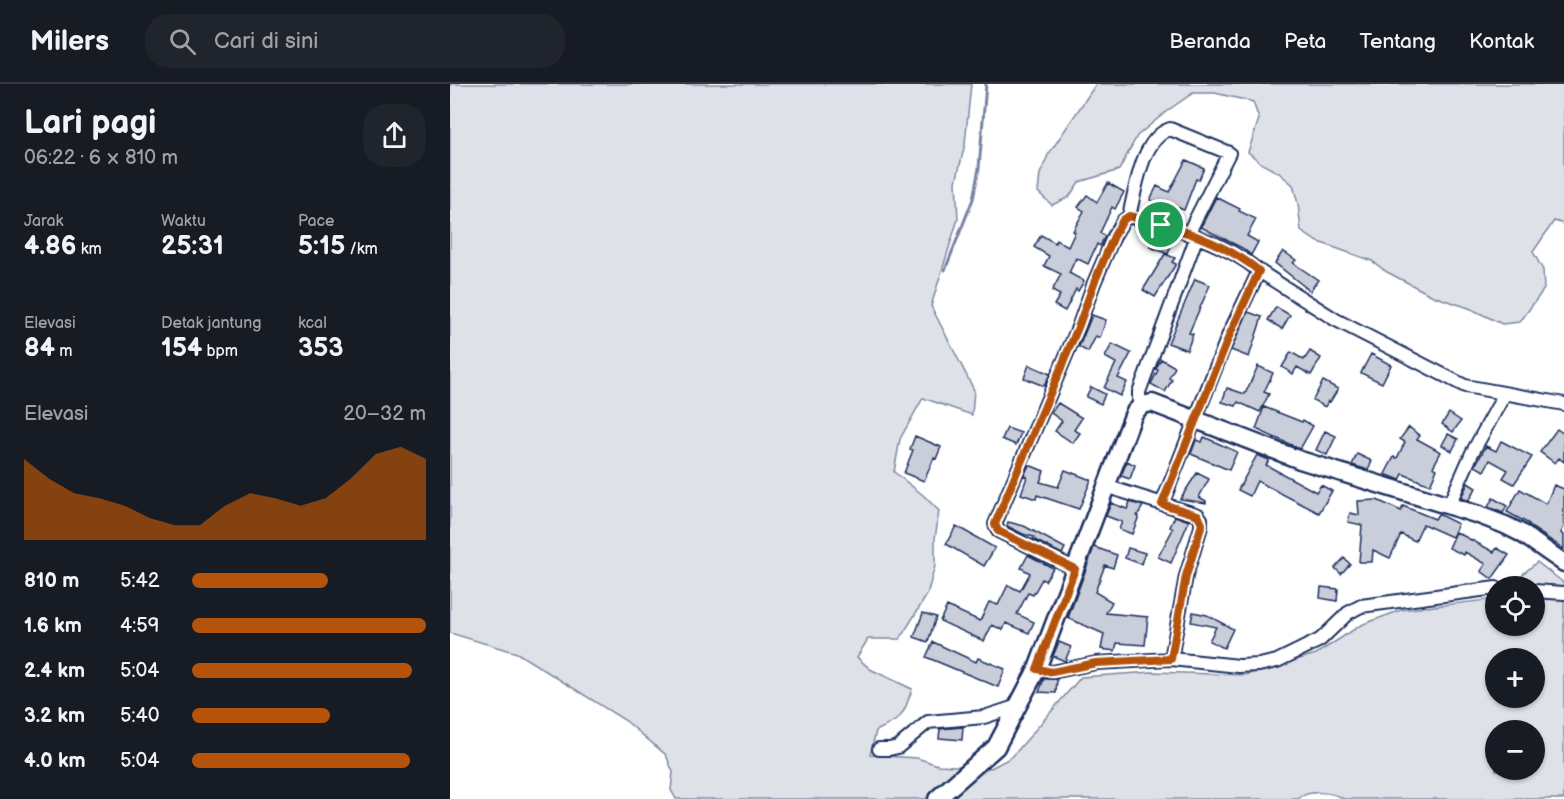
<!DOCTYPE html>
<html lang="id">
<head>
<meta charset="utf-8">
<style>
  :root { --surface:#171b24; --page:#20242c; --text:#f1f3f6; --muted:#9ea1a6; --line:#363941; --accent:#b45309 }
  body { margin:0; font-family:"Balsamiq Sans",sans-serif; background:var(--page); color:var(--text); height:100vh; display:flex; flex-direction:column; font-size:22px; white-space:nowrap }
  * { box-sizing:border-box; margin:0 }
  p { font-size:20px; color:var(--muted) }
  .icon { flex:none; width:33px; height:33px; fill:none; stroke:currentColor; stroke-width:2; stroke-linecap:round; stroke-linejoin:round }
  .map { position:relative; flex:1; overflow:hidden }
  .side { display:flex; flex-direction:column; background:var(--surface); width:450px }
  .side>* { flex:none }
  .tools { position:absolute; left:1035px; top:492px; display:grid; gap:12px }
  .tools a { display:grid; place-items:center; width:60px; height:60px; border-radius:50%; background:var(--surface); box-shadow:0 2px 4px #0004; font-size:30px }
  .pin { position:absolute; display:grid; place-items:center; width:51px; height:51px; color:#fff; margin:-26px; border:3px solid #fff; border-radius:50%; box-shadow:0 2px 6px #0007 }
  .round { display:grid; place-items:center; flex:none; width:63px; height:63px; border-radius:24px; background:var(--page) }
  .head { display:flex; align-items:center; justify-content:space-between; height:102px; padding:0 24px }
  h1 { font-size:33px; font-weight:600; line-height:45px }
  .figures { display:grid; grid-template-columns:repeat(3,1fr); gap:9px; height:102px; padding:6px 24px }
  .figures div { display:grid; align-content:center }
  .figures b { font-size:26px; font-weight:600 }
  .figures small { font-size:16px; font-weight:400 }
  .figures p { font-size:16px }
  .chart { height:168px; padding:12px 24px }
  .chart p { display:flex; justify-content:space-between }
  .chart svg { width:100%; height:108px; margin-top:6px; fill:var(--accent); opacity:.7 }
  ul { padding:0 24px; list-style:none; font-size:20px }
  li { display:grid; grid-template-columns:96px 72px 1fr; align-items:center; height:45px }
  li i { height:15px; border-radius:8px; background:var(--accent) }
  header { display:flex; align-items:center; gap:36px; box-sizing:border-box; height:84px; padding:0 30px; background:var(--surface); border-bottom:2px solid var(--line) }
  header strong { font-size:28px }
  nav { display:flex; gap:33px; margin-inline-start:auto; font-size:21px }
  .search { width:420px; height:54px; background:var(--page); display:flex; align-items:center; gap:15px; box-sizing:border-box; padding:0 21px; border-radius:24px; color:var(--muted); font-size:22px }
  main { display:flex; flex:1; min-height:0 }
  .map>svg:first-child { display:block }
  .green { fill:#dee1e7; stroke:#7c88a2; stroke-width:1.5; fill-rule:evenodd }
  .lines { fill:none; stroke-linecap:round; stroke-linejoin:round }
  .stream { stroke:#77839f; stroke-width:3 }
  .building { fill:#caceda; stroke:#1b2f5e; stroke-width:1.5 }
  .street-casing { stroke:#1b2f5e; stroke-width:16 }
  .secondary-casing { stroke:#1b2f5e; stroke-width:21 }
  .street { stroke:#fff; stroke-width:12 }
  .secondary { stroke:#fff; stroke-width:16 }
  .route-casing { stroke:#fff; stroke-width:12 }
  .route { stroke:#b45309; stroke-width:8 }
</style>
</head>
<body>
<header>
<strong>Milers</strong>
<div class="search"><svg class="icon" aria-label="search" viewBox="0 0 24 24"><circle cx="10" cy="10" r="6"/><path d="M15 15l6 6"/></svg>Cari di sini</div>
<nav><a>Beranda</a><a>Peta</a><a>Tentang</a><a>Kontak</a></nav>
</header>
<main>
<section class="side">
<div class="head"><div><h1>Lari pagi</h1><p>06:22 · 6 × 810 m</p></div><a class="round"><svg class="icon" aria-label="share" viewBox="0 0 24 24"><path d="M12 15V3M7 8l5-5 5 5M5 13v7h14v-7"/></svg></a></div>
<div class="figures">
<div><p>Jarak</p><b>4.86<small> km</small></b></div>
<div><p>Waktu</p><b>25:31</b></div>
<div><p>Pace</p><b>5:15<small> /km</small></b></div>
</div>
<div class="figures">
<div><p>Elevasi</p><b>84<small> m</small></b></div>
<div><p>Detak jantung</p><b>154<small> bpm</small></b></div>
<div><p>kcal</p><b>353</b></div>
</div>
<div class="chart"><p><span>Elevasi</span>20–32 m</p>
<svg viewBox="0 0 160 44" preserveAspectRatio="none"><path d="M0 44V11L10 19L20 25L30 27L40 30L50 35L60 38L70 38L80 30L90 25L100 27L110 30L120 27L130 19L140 9L150 6L160 11V44z"/></svg>
</div>
<ul>
<li><b>810 m</b>5:42<i style="width:58%"></i></li>
<li><b>1.6 km</b>4:59<i style="width:100%"></i></li>
<li><b>2.4 km</b>5:04<i style="width:94%"></i></li>
<li><b>3.2 km</b>5:40<i style="width:59%"></i></li>
<li><b>4.0 km</b>5:04<i style="width:93%"></i></li>
</ul>
</section>
<div class="map">
<svg width="1114" height="715" viewBox="0 0 1114 715">
  <rect width="100%" height="100%" fill="#fff"/>
  <filter id="ink" filterUnits="userSpaceOnUse"><feTurbulence type="fractalNoise" baseFrequency=".0167" numOctaves="2"/><feDisplacementMap in="SourceGraphic" scale="12" xChannelSelector="R" yChannelSelector="G"/><feConvolveMatrix kernelMatrix="1 2 1 2 8 2 1 2 1" color-interpolation-filters="sRGB"/></filter>
  <g filter="url(#ink)">
    <path class="green" d="M0 0H521L515 60 506 98 508 135 481 222 524 306 522 331 473 314 450 355 444 388 473 411 489 427 485 455V482L477 511 450 555H418L407 573 420 585 462 605C453 634 452 634 426 647L420 671 467 674 488 681 541 684 562 673 631 593 702 588 795 591 866 570 911 541 951 526 1045 515 1046 542H1084V502H1063L1074 489 1087 478 1114 499V715H894C882 708 859 705 848 715H226L221 706 223 688 216 671 176 637 67 569 0 549ZM1046 574H1084V614H1046ZM1046 646H1084V686H1046Z
      M646 0H1114V140L1104 137 1083 168 1093 186 1094 205 1070 238 1052 240 1019 224 983 212 937 188 922 177 866 157 851 147 848 120 843 101 829 89 812 80 798 68 809 35 803 18 765 9H743L717 27 687 52 669 86 629 98 619 113 602 121 588 108 590 90 598 71Z"/>
    <g class="lines">
      <path class="stream" d="M495 186 523 115 529 84 536 0"/>
    </g>
    <path class="building" d="M736 76 754 84 749 96 746 95 734 126 713 118 711 121 700 116 707 102 719 108Z
      M658 99 674 108 665 125 662 123 650 149 655 152 650 162 647 160 638 180 626 174 619 189 634 197 628 207 626 205 615 227 604 221 610 211 602 207 611 190 594 182 599 172 584 163 591 151 605 159 606 156 618 163 625 148 623 147 634 127 628 123 637 111 647 118Z
      M766 113 790 125 789 127 806 135 797 152 808 158 801 171 792 164 751 143Z
      M706 148 718 152 723 155 718 170 700 163Z
      M833 167 846 176 843 179 868 196 860 207 825 179Z
      M715 170 725 174 722 178 726 180 705 213 693 206Z
      M745 195 760 201 739 249 743 250 737 266 718 259Z
      M826 223 840 231 832 245 818 236Z
      M798 228 812 233 799 273 781 266Z
      M642 231 656 236 650 254 646 252 638 268 629 263Z
      M662 260 681 269 668 294 677 298 670 312 654 304 666 279 655 273Z
      M860 267 871 274 861 291 847 283 843 290 832 283 841 268 854 276Z
      M921 270 941 281 932 299 911 289Z
      M711 275 725 283 719 294 722 296 715 308 701 300 708 286 706 285Z
      M579 281 600 290 594 302 574 294Z
      M808 282 823 289 814 308 819 310 810 328 788 318 786 322 772 318 777 304 795 310Z
      M873 297 888 305 880 318 878 317 875 323 863 316Z
      M641 303 655 310 651 320 636 313Z
      M608 319 632 334 624 346 630 349 623 359 605 347 612 337 601 329Z
      M814 323 852 338 853 336 863 342 850 365 806 345Z
      M999 329 1011 337 1003 348 992 340Z
      M959 343 970 352 967 355 991 368 983 383 987 385 980 401 953 390 950 396 935 390 944 373 947 374 955 358 950 355Z
      M557 344 571 349 566 361 552 355Z
      M1107 345 1114 350V378L1109 374 1105 379 1090 368Z
      M875 347 886 352 877 371 866 366Z
      M998 350 1008 355 1002 367 992 361Z
      M465 352 491 363 486 375 484 374 474 397 454 389 463 366 460 365Z
      M754 353 787 368 779 386 741 370 746 356 752 358Z
      M1051 357 1082 373 1064 400 1053 394 1058 386 1040 376 1034 387 1025 382 1036 362 1046 367Z
      M907 370 922 377 918 386 902 381Z
      M807 371 819 376 816 381 866 408 871 401 882 407 869 429 807 397 800 412 788 406Z
      M677 377 685 381 680 395 671 392Z
      M579 381 594 387 590 398 608 403 615 386 641 396 629 425 587 411 586 415 571 410 577 393 574 392Z
      M747 389 759 395 749 413 756 417V419L730 415Z
      M1018 399 1026 404 1018 417 1011 414Z
      M1104 401 1114 405V443L1111 449 1114 451V465L1078 441 1079 440 1057 428 1070 405 1096 420Z
      M1043 414 1057 422 1053 429 1038 423Z
      M927 416 951 427 953 422 985 435 988 430 1008 440 1002 453 973 440 965 457 951 450 940 474 923 466 922 478H909L912 441 898 438 900 429 909 431 908 417Z
      M680 418 693 422 687 432H689L682 450 669 445 672 438 656 432 661 419 677 425Z
      M725 432 739 437 721 479 708 473 723 445 720 443Z
      M558 438 574 442 615 464 612 470 583 455 584 453 573 450 557 442Z
      M506 442 545 464 534 482 496 460Z
      M1006 448 1044 468 1047 464 1059 471 1042 495 1031 487 1036 480 1015 468 1014 471 999 464Z
      M644 463 667 471 663 484 655 481 645 508 662 518 656 529 698 533 695 561 667 559 665 567 651 565 654 550 618 534Z
      M678 464 695 469 691 480 675 474Z
      M578 471 603 484 595 497 592 495 583 511 578 509 567 530 584 538 579 549 556 539 553 546 542 541 534 557 490 537 497 522 530 537 539 518 548 521 558 501 570 507 580 489 571 484Z
      M894 474 900 480 891 490 885 484Z
      M871 503 888 505 887 517 870 514Z
      M743 528 757 531 783 545 774 564 759 557 766 543 741 538Z
      M473 529 486 533 478 558 464 553Z
      M483 558 526 578 528 574 555 585 548 603 476 573Z
      M609 558 621 563 615 577 603 572Z
      M594 595H607L606 609 589 608Z
      M513 643 512 656 489 654 490 645Z"/>
    <g class="lines">
      <g class="street-casing">
        <path id="street" d="M679 132C686 105 691 55 720 45L779 69 738 150
          M809 187 886 236 1015 302 1114 320
          M692 321 689 317V308L747 152
          M655 402 748 431 751 435V443L736 492 721 575
          M999 421 1022 369 1054 311
          M625 485 548 447 545 440 629 241 644 199 664 152 673 137 679 132C723 144 773 157 809 187L779 250 712 420
          M1084 507 1114 509
          M587 585 602 588 646 579 721 575 789 582 809 581 827 577 870 556 898 529 911 522 1046 504
          M429 665H439L448 663 478 638 534 633 568 622"/>
      </g>
      <g class="secondary-casing">
        <path id="secondary" d="M487 715 546 663 587 585 684 329 692 321 702 319 850 376 1029 431 1055 441 1071 449 1114 479"/>
      </g>
      <use href="#street" class="street"/>
      <use href="#secondary" class="secondary"/>
    </g>
  </g>
  <g class="lines" filter="url(#ink)">
    <g class="route-casing">
      <path id="route" d="M679 132C724 143 773 157 809 187L780 250 712 420 748 431 752 440 736 492 721 575 646 579 602 588 587 585 625 485 548 447 545 440 629 241 644 199 664 152 673 136Z"/>
    </g>
    <use href="#route" class="route"/>
  </g>
</svg>
<div class="tools">
<a><svg class="icon" aria-label="locate" viewBox="0 0 24 24"><circle cx="12" cy="12" r="6"/><path d="M12 2v4M12 18v4M2 12h4M18 12h4"/></svg></a>
<a>+</a>
<a>−</a>
</div>
<div class="pin" style="left:711px;top:141px;background:#1e9e55"><svg class="icon" aria-label="arrive" viewBox="0 0 24 24"><path d="M6 21V4h12l-3 4 3 4H6"/></svg></div>
</div>
</main>
</body>
</html>
